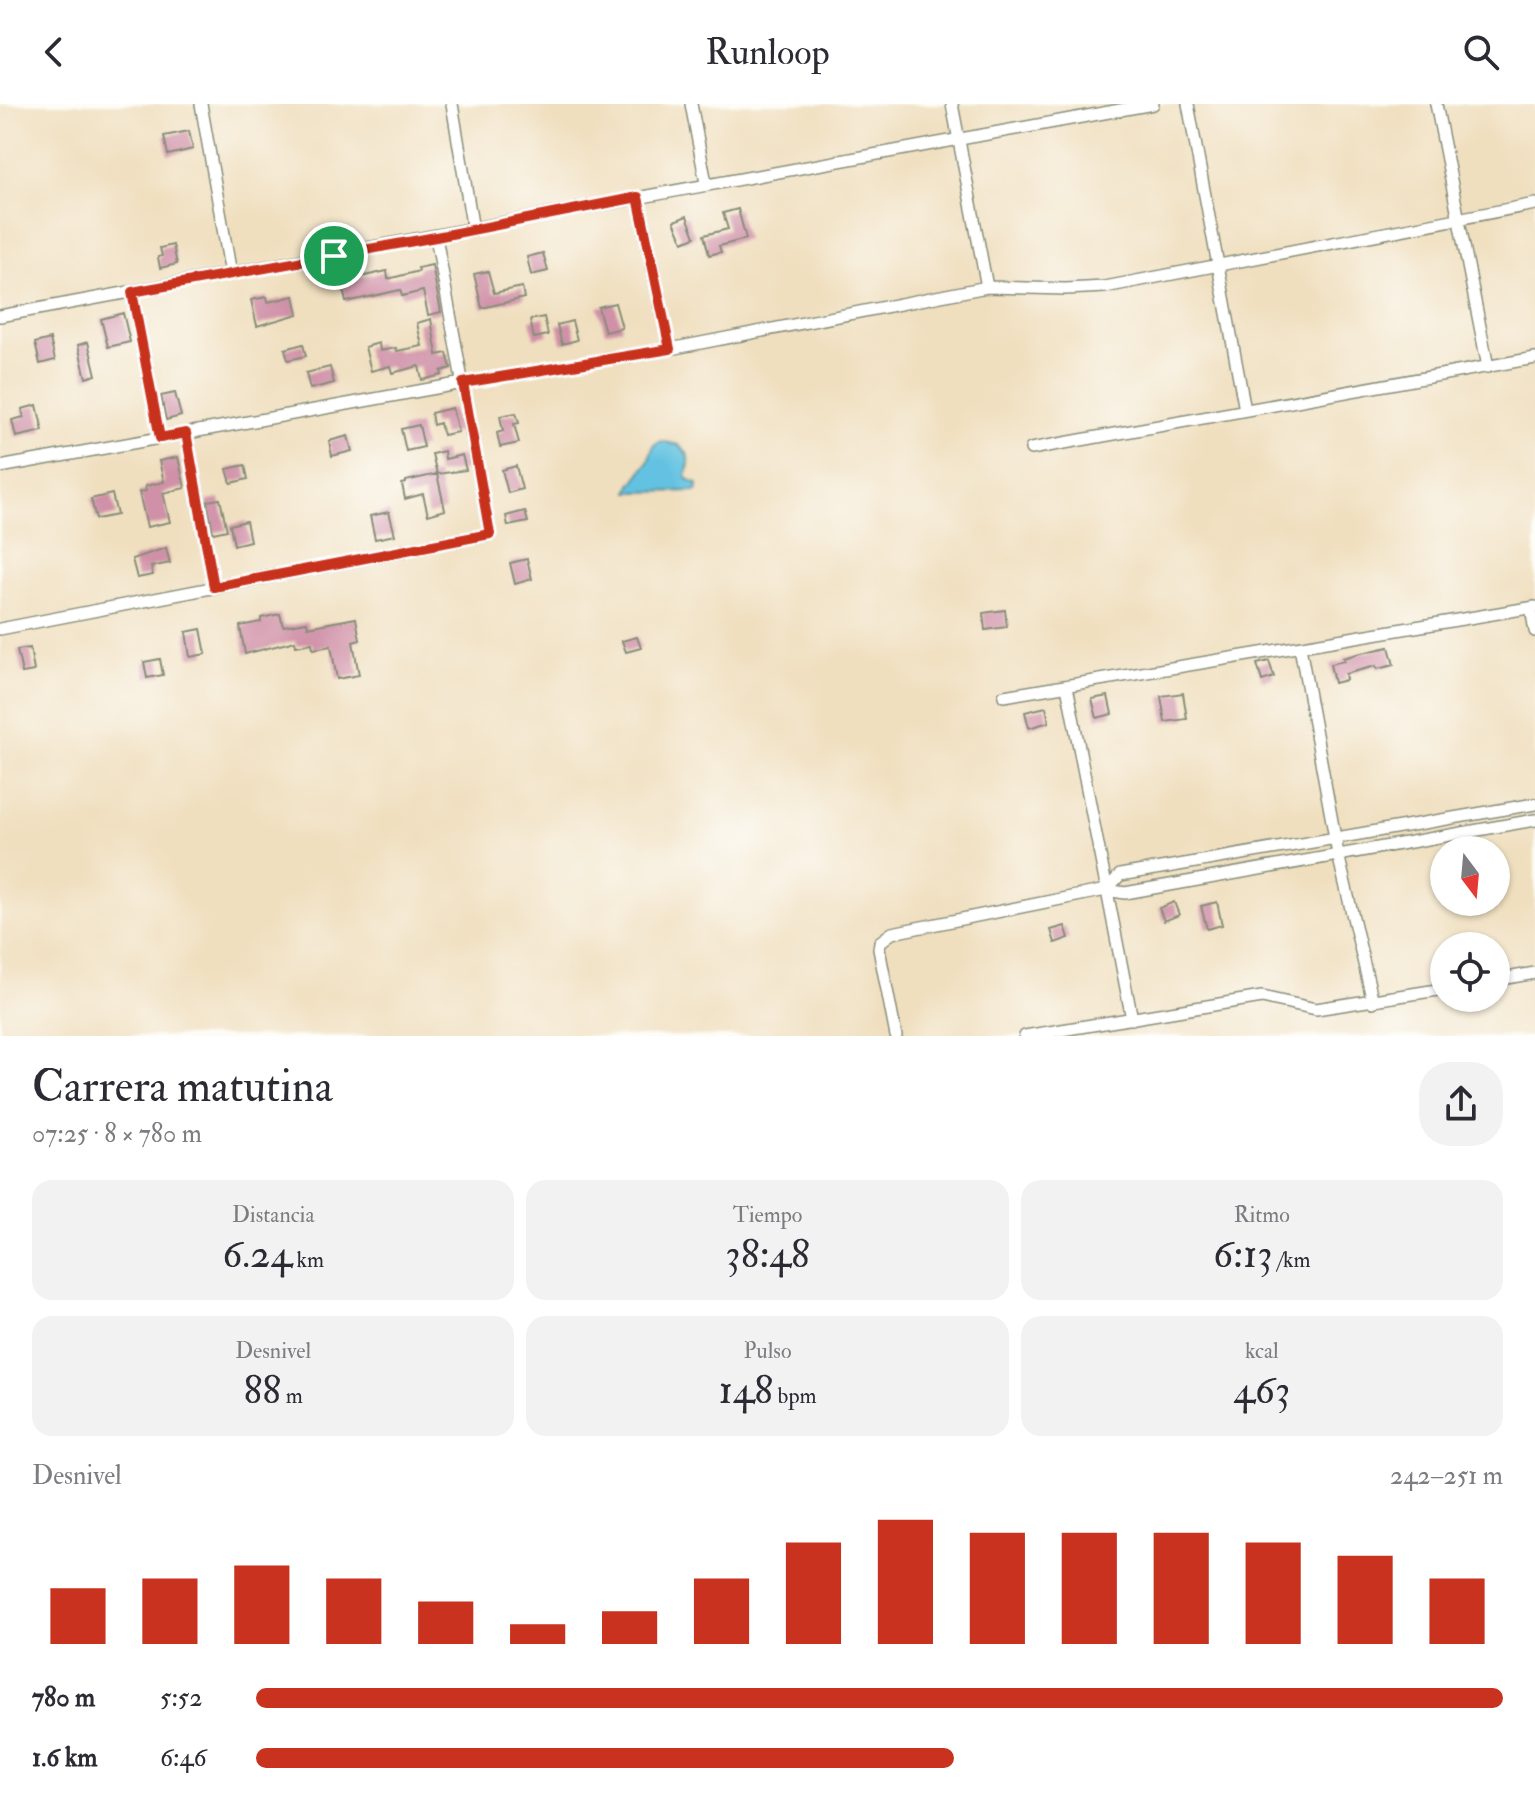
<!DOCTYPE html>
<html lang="es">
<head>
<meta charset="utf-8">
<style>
  :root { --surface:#fff; --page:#f2f2f3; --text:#2b2b33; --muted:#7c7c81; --accent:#c8321e }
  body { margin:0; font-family:"IM FELL Double Pica",serif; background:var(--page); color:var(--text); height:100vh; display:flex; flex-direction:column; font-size:30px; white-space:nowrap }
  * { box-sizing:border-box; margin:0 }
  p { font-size:26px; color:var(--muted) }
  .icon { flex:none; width:44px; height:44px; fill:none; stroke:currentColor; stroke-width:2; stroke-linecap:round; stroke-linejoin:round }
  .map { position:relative; height:932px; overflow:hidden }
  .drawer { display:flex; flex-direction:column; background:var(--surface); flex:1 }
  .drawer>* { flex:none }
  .needle { width:52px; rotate:164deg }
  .controls { position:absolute; left:1430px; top:732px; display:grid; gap:16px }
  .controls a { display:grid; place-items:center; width:80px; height:80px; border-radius:50%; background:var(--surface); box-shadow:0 2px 6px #0004; font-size:40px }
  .pin { position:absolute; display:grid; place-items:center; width:68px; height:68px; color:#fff; margin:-34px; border:4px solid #fff; border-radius:50%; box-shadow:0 2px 8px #0007 }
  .round { display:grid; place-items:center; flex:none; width:84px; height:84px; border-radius:32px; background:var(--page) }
  .summary { display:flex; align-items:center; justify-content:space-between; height:136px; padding:0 32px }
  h1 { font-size:44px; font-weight:600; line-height:60px }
  .metrics { display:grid; grid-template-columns:repeat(3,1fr); gap:12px; height:136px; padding:8px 32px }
  .metrics div { display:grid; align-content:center; border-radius:20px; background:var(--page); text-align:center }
  .metrics b { font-size:40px; font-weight:600 }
  .metrics small { font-size:22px; font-weight:400 }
  .metrics p { font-size:22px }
  .chart { height:224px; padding:16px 32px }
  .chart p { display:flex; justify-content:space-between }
  .chart svg { width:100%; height:144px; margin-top:8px; stroke:var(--accent); stroke-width:6 }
  ul { padding:0 32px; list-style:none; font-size:26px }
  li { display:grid; grid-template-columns:128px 96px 1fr; align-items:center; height:60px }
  li i { height:20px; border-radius:10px; background:var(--accent) }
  header { display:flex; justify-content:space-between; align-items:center; height:104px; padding:0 32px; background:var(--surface); font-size:36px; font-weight:600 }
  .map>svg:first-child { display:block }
  .water { fill:#63c2e1; stroke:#41808a; stroke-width:2 }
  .building { fill:#d091a8 }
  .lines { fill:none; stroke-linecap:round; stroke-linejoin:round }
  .minor-casing { stroke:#888e7a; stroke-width:14 }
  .minor { stroke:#fff; stroke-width:11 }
  .route-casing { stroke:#fff; stroke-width:16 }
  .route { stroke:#c8321e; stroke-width:10 }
</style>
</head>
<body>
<header><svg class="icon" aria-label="back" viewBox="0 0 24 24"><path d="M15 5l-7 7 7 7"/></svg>Runloop<svg class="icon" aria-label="search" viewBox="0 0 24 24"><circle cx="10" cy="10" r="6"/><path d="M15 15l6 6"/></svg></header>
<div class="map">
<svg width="1535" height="932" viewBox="0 0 1535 932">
  <rect width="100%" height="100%" fill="#fdfcf7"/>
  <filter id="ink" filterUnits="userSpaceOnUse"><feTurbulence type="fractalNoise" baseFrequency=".0125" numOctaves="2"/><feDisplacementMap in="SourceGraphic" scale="16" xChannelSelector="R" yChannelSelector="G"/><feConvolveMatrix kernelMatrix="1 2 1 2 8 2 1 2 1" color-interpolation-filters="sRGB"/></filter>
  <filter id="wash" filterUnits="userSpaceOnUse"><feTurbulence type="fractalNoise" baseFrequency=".006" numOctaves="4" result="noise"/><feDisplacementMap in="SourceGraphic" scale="32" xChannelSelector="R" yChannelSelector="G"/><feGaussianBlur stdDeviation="1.8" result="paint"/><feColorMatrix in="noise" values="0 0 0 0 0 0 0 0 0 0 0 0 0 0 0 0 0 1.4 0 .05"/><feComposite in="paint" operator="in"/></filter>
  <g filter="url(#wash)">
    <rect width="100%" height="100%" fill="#f0dfbf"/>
    <path class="water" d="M661 337 678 341 687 349 689 360 686 371 688 375 698 380 697 387 629 388 631 381 648 358 654 341Z"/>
    <g id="blocks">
      <path class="building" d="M189 27 193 45 168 51 164 32Z
        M738 105 746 135 719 142 721 148 709 151 704 131 728 125 723 109Z
        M687 112 695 133 683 138 674 117Z
        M173 141 177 160 160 164 158 153 162 152 160 144Z
        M543 149 548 167 531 171 527 153Z
        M432 161 441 208 428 211 423 187 402 192 400 186 346 198 342 181 348 180 347 176 387 167 388 175 419 167 418 164Z
        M488 167 494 189 522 183 524 194 482 204 474 170Z
        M294 192 298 210 257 222 251 196 267 193 268 198Z
        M615 199 622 224 605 228 598 203Z
        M123 209 130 238 108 243 101 215Z
        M544 213 548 231 534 234 530 216Z
        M431 215 437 251 447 249 451 264 441 267 442 271 422 276 419 262 392 269 390 262 371 267 365 243 379 239 380 247 396 244 397 247 422 242 417 219Z
        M572 217 577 236 562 240 557 221Z
        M50 235 55 256 40 260 35 239Z
        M88 238 96 271 86 274 78 241Z
        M303 240 306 252 288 256 285 245Z
        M330 263 334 279 310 285 306 269Z
        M175 289 181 312 166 316 161 292Z
        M37 301 43 327 16 333 12 316 24 313 22 305Z
        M452 304 458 328 443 331 440 319 433 321 431 309Z
        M516 309 519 319 514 320 519 339 500 343 497 329 503 327 500 312Z
        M419 321 424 343 406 347 401 325Z
        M348 332 352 347 332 352 329 337Z
        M444 347 445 355 462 351 466 366 437 370 445 406 428 411 423 390 405 395 402 380 406 379V377L437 370 432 350Z
        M178 353 185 384 163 389 170 418 147 423 139 388 146 387 145 382 164 378 159 357Z
        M245 361 248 375 231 379 227 365Z
        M516 362 522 385 508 389 502 366Z
        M112 390 117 411 96 415 91 395Z
        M220 395 227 426 213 429 207 397Z
        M525 407 528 418 508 422 506 412Z
        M389 408 395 431 375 435 370 412Z
        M246 417 250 437 234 441 230 421Z
        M166 444 170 459 151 463 153 471 137 474 132 455Z
        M527 455 532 475 515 480 510 459Z
        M1005 506 1007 523 985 526 983 509Z
        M280 510 283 522 307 518 308 523 356 514 360 536 353 538 359 571 337 575 331 542 313 545 312 539 296 542 295 537 245 550 240 522 261 518V514Z
        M201 525 206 550 190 553 186 528Z
        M637 533 641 544 626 548 622 537Z
        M1389 543 1394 561 1377 565 1376 562 1345 570 1346 576 1334 579 1330 560 1344 557 1343 554 1357 550Z
        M30 544 34 567 22 569 17 546Z
        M160 555 163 571 147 574 144 558Z
        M1269 557 1274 573 1262 577 1257 560Z
        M1183 589 1187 615 1165 618 1161 592Z
        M1108 592 1112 610 1097 614 1092 595Z
        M1046 603 1049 618 1029 624 1025 608Z
        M1174 798 1179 811 1164 817 1159 804Z
        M1217 798 1222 821 1207 825 1201 802Z
        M1065 822 1069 834 1055 839 1051 826Z"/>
    </g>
  </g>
  <g filter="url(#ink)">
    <use href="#blocks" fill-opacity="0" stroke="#888e7a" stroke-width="2"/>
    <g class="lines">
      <g class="minor-casing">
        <path id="minor" d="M201 0 231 170
          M452 0 473 126
          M691 0 706 79
          M952 0 987 183
          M1188 0 1245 306
          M1436 0 1488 263
          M638 93 670 245
          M132 188 160 334
          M0 212C385 142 768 68 1153 0
          M186 329 214 483
          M1031 345 1535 254
          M0 363 463 279 670 245 987 183 1066 185 1105 183 1535 100
          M1531 504 1535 527
          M0 525 490 430 436 133
          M1300 543 1338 750 1373 898
          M1067 582 1132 915
          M1004 592 1535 503
          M1106 786 1120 771 1535 700
          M1496 876 1535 869
          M896 932 879 845 880 838 892 829 1106 786 1125 789 1535 716
          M1025 932 1262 893 1316 905 1444 885"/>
      </g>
      <use href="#minor" class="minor"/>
    </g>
  </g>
  <g class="lines" filter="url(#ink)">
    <g class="route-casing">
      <path id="route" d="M638 93 670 245 463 279 490 430 214 483 186 329 160 334 132 188 436 133Z"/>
    </g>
    <use href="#route" class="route"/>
  </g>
</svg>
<div class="controls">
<a><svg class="needle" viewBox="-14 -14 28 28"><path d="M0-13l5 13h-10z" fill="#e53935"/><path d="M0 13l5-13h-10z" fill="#7c7c81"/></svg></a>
<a><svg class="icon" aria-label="locate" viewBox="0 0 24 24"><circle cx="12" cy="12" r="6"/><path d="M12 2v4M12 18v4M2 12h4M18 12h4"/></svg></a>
</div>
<div class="pin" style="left:334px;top:152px;background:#1e9e55"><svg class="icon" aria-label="arrive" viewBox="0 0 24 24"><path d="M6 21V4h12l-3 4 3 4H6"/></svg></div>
</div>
<section class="drawer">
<div class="summary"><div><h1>Carrera matutina</h1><p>07:25 · 8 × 780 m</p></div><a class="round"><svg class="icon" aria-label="share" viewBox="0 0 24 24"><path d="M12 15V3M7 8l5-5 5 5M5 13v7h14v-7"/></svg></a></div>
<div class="metrics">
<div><p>Distancia</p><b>6.24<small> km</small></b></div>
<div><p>Tiempo</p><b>38:48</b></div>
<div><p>Ritmo</p><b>6:13<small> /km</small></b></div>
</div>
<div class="metrics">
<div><p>Desnivel</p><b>88<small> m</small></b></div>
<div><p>Pulso</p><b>148<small> bpm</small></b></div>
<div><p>kcal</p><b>463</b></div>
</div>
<div class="chart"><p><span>Desnivel</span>242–251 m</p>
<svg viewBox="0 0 160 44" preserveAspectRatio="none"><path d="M5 44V27M15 44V24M25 44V20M35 44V24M45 44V31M55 44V38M65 44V34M75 44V24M85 44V13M95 44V6M105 44V10M115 44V10M125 44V10M135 44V13M145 44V17M155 44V24"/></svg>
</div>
<ul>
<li><b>780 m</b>5:52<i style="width:100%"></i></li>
<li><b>1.6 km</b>6:46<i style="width:56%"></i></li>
</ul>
</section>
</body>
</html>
